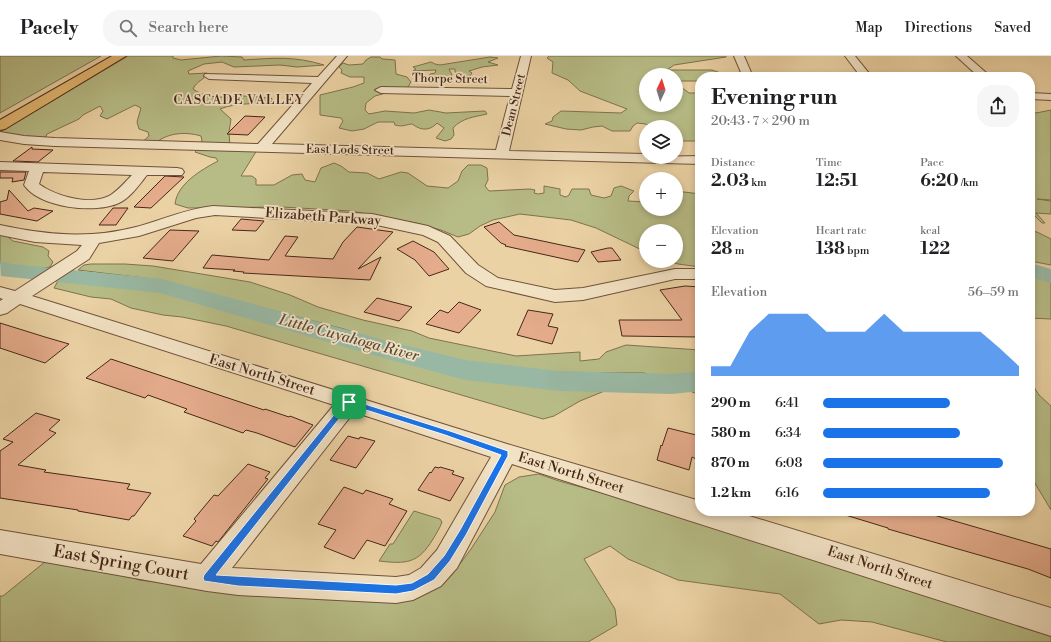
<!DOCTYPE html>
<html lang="en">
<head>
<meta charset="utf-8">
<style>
  :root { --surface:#fff; --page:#f6f6f6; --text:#202124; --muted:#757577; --line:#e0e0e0; --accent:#1a73e8 }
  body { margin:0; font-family:"Libre Bodoni",serif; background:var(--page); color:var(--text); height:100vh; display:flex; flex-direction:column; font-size:15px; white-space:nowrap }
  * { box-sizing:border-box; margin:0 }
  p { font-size:13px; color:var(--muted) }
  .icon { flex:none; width:22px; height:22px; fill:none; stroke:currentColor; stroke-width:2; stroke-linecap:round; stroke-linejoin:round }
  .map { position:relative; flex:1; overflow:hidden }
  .sheet { position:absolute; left:695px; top:16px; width:340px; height:444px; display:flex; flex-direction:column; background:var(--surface); border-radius:16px; box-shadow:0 2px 6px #0003 }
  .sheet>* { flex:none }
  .needle { width:26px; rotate:4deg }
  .buttons { position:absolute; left:639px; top:12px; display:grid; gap:8px }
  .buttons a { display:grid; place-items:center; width:44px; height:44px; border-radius:50%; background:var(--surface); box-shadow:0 2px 6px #0003; font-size:20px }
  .pin { position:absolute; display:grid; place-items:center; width:34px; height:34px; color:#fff; margin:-17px; border-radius:8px; box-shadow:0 2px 6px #0006 }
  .round { display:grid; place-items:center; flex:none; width:42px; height:42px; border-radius:16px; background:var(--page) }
  .head { display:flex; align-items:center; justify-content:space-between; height:68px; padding:0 16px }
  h1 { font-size:22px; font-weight:800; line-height:30px }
  .figures { display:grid; grid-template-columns:repeat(3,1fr); gap:6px; height:68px; padding:4px 16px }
  .figures div { display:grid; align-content:center }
  .figures b { font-size:17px; font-weight:800 }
  .figures small { font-size:11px; font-weight:400 }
  .figures p { font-size:11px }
  .chart { height:112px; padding:8px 16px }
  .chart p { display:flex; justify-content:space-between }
  .chart svg { width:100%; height:72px; margin-top:4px; fill:var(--accent); opacity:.7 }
  ul { padding:0 16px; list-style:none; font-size:13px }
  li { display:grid; grid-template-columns:64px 48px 1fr; align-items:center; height:30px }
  li i { height:10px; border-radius:5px; background:var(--accent) }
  header { display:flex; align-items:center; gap:24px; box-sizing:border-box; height:56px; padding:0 20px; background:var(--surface); border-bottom:1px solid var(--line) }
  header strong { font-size:19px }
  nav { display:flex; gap:22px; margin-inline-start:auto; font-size:14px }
  .search { width:280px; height:36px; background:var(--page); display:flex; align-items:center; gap:10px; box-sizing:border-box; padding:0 14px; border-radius:16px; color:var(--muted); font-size:15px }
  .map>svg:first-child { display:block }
  .green { fill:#b7bc86; stroke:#80724f; fill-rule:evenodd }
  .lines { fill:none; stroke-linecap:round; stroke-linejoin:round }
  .river { fill:#99b8a3; fill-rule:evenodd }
  .building { fill:#e5ac8c; stroke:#482718 }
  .minor-casing { stroke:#71523b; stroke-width:2 }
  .major-casing { stroke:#482718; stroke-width:2 }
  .minor { fill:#f2e2c4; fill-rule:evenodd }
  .major { fill:#e6b972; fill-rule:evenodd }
  .route { fill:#1a73e8; stroke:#fff; fill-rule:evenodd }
  .labels { text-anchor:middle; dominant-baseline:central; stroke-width:3.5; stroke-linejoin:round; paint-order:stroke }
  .far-street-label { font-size:12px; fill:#482718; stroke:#f2e2c4 }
  .far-neighbourhood-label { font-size:13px; letter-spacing:1px; fill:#482718; stroke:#f2e2c4 }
  .street-label { font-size:14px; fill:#482718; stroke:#f2e2c4 }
  .water-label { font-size:15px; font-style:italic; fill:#5c4b3b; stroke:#f2e2c4 }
  .near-street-label { font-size:17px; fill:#482718; stroke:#f2e2c4 }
</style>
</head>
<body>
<header>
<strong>Pacely</strong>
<div class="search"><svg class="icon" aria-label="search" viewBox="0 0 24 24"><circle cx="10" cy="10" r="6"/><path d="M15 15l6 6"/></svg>Search here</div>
<nav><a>Map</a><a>Directions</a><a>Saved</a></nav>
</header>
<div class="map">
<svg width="1051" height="586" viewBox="0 0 1051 586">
  <rect width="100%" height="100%" fill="#ebd2a4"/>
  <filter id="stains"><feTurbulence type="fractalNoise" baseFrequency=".005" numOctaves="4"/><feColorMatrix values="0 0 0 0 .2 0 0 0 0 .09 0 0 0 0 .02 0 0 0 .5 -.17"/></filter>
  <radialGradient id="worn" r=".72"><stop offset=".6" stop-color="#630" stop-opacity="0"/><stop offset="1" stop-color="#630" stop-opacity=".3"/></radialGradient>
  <path class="green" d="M0 0H101L0 57Z
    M128 0H173V2L181 4 221 0 242 1 244 4C275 2 294 0 324 9L297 11 280 9 234 11 222 6 204 8 188 15 189 18 207 17C204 25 197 24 193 33 210 45 227 40 246 40 254 40 263 42 271 42L274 45C256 49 237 46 220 53L231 63 229 76 230 91 200 90 202 85 201 80C184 75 166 77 153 89L140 88 149 80 148 76 139 73 137 66 141 52 135 49 107 63 100 60 103 55 100 50 83 59 79 63 47 78 44 85 0 76Z
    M549 0H726V1L674 9 667 14H712L732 21H700V25H681V31L689 37H700V85H676V71H650L646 68 637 67 633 70 630 75H612L602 70 593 71 581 74 566 73 545 68 552 65 553 61 561 55 621 57 627 53 580 35 568 24 552 17 553 6 547 2ZM646 19H676V49H646Z
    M371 1H380L382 3 395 4 396 18 407 21 411 26 408 31 375 40 366 47 365 54 369 58 385 55 414 57 429 54 446 57 485 55 487 58C474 61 462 62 453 72L454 79 451 83 445 85 436 82 444 72 437 67C432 73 424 75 417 71 414 70 414 68 411 68 405 69 402 71 395 69L394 66H378L364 73 352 75 339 72 343 65 341 62 320 59V39L353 31 364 27V21H350L341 17 342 14 339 11 343 7 349 9 363 8 366 4Z
    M490 1 498 2 488 6 498 9 482 11 469 15 472 17 470 20 466 21 455 16V13H449L452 19C446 23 436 26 429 21L430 18 435 17 436 14 413 15 416 13 413 11 431 6 435 8 440 9Z
    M1051 54V144L1037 143 1051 145V158L1036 157 1045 167H1042L1030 155V55L1036 57Z
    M198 93 257 94 241 120H252L256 123V129H274L292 119 302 118 305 124 315 126 321 112 334 107 341 110 349 116 367 117 379 123 401 116 408 117 427 130 448 132 458 125 462 115 468 109H481L487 112 488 124 485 130 489 135 530 133 535 134 534 137 538 138 544 137V130L560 133V139L566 141 569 139 572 133H589L591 139 604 142 611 140 614 132 621 130 634 135 629 140 628 145 646 146V153H676V135L700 138V211L678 208 668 205H676V175H646V196L596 172 571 164 520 158 493 164 480 170 469 178 458 181 441 174 416 167 351 155 282 151 188 152 175 148C177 128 201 114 218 105L216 102 210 101 195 96Z
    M0 175 13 185 43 191 49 195 48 200 53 206 50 211C33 214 17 213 0 207Z
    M1030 175 1037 176 1051 183V209L1030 205Z
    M91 208H125L153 210 250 226 290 239 318 251 363 264 412 275 429 282 516 300 580 296V305L599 303 606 296 626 289 700 294V339L644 317 517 316 490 312 472 306H459L418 296 387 288 344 273 222 241 179 232 144 222 78 214 84 209Z
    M1030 220 1051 226V263L1030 262Z
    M58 225 106 228 164 234 220 251 231 256 298 271 477 323 490 321 532 328 607 334 580 345 554 360 543 363 226 270 182 261 163 259 131 252 111 243 91 241 54 232Z
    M1030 325 1039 339 1051 350V454L1030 419Z
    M539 418 559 425 631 445 1051 576V586H947L872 566 841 564 819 568 780 538 678 524 628 503 610 490 584 503 615 553 617 569 588 586H0V540H3L46 505 69 506 84 514 120 516 139 524 293 542 388 544 437 528 451 520 471 493 495 456 505 429 519 421Z
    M414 455 440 463 442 466C440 472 436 478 433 483 418 508 406 508 379 505L390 488H393Z"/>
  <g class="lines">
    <path class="river" d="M0 205 12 208 162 223 380 283 465 304 560 315 672 318 700 315V335L672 338 560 335 465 324 369 298 160 237 1 220Z
      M1030 207 1051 213V227L1030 221Z"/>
  </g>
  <path class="building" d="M245 60 265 61 248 79 227 78Z
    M32 91V93L53 94 38 106 13 105Z
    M0 116H26L24 124 12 126 13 122H0Z
    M165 120 184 121 151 152 134 151Z
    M9 134 28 155 34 152 53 155 37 165 0 158V146L7 144Z
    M113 152H128L116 169H99Z
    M241 163 264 165 256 175 232 174Z
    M499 166 514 179 585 194 578 206 505 190 506 189 501 187 484 171Z
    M357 171 393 176 358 213 381 201 370 224 243 217 244 216 233 215 235 214 203 212 212 199 269 204 285 180 298 181 285 200 333 203 343 186Z
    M170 174 199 175 173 205 143 202Z
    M413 185 434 196 449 213 429 220 415 204 397 193Z
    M608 192H612L621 204 598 206 591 196Z
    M685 230 700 231V281L622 280 619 264H682L660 234Z
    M377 242 381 243 412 251 399 265 364 256Z
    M459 246 481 254 459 277 426 268 440 254 448 257Z
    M528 254 553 258 548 270 558 272 552 288 517 279Z
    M0 267 45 281 69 288 45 307 0 292Z
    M111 303 264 354 265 353 289 361 290 360 313 369 295 391 257 377 246 374 243 377 232 373 184 356 187 353 148 339 145 342 86 322Z
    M36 357 60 364 49 374 56 377 18 409 46 414 44 416 130 428 127 433 151 437 134 460H132L129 464 78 455V454L0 442V395L13 386 3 383Z
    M668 372 700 380V389L696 403 692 401 689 414 657 404 661 389 662 390Z
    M348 380 359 383 360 381 375 385 356 412 330 404Z
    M248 408 270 416 265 422 268 423 218 486 216 485 212 490 183 480 196 465 194 463 214 439 218 440Z
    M435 411 439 412 440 411 454 415 452 418 464 422 450 445 418 434 430 416 431 417Z
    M344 431 363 438 366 434 393 443 389 448 407 455 385 490 367 484 354 503 324 491 336 474 318 468Z
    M843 455H920L1051 493V522L1028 513 888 473V472L842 458Z"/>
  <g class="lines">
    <g class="minor-casing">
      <path id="minor" d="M337 0H347L272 88 496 94 510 40 381 37 375 34 381 31 512 33 521 0H531L509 95 646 98V101L700 100V108L55 90 24 88 0 84V76L24 80 55 82 258 88 312 27 209 23 204 20 205 18 318 21Z
        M734 0H744L753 21H743Z
        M845 0H855L872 21H861Z
        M956 0H967L991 21H979Z
        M1030 37 1051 38V44L1030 43Z
        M0 106 177 112 182 113 184 116 182 119H147C139 129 130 142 119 147 95 158 40 152 24 129L29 115 0 114ZM43 116 132 119C125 126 118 135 109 140 90 150 55 140 39 128Z
        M213 150 372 158 428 170 450 180 478 209 498 222 555 234 583 232 675 213H700V223H675L583 244 555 246 486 230 466 217 438 186 423 179 372 168 215 159 196 162 139 180 99 187 89 203 32 240 507 388 700 445V455H733L1051 552V580L512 408 457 512 441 530 413 544 396 547 238 539 207 535 0 498V474L201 508 334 349 20 248 7 257 0 259V245L3 243 0 242V231L15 235 77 195 82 189 35 186 0 179V169C46 179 90 183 136 171 162 164 186 153 213 150ZM354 356 491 401 437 494 421 512 409 519 396 521 232 512Z"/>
    </g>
    <g class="major-casing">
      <path id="major" d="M112 0H126L5 73 0 74V64Z"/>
    </g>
    <use href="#minor" class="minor"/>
    <use href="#major" class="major"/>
  </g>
  <path class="route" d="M349 343 450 375 508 395V400L466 479 450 505 434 524 413 535 396 538 238 530 204 525 203 522 204 519 346 344ZM350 349 445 379 501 399 460 474 444 500 428 518 412 527 396 529 216 519Z"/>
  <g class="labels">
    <g class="far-street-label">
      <text transform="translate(450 23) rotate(1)">Thorpe Street</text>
      <text transform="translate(514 49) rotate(-76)">Dean Street</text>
      <text transform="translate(350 94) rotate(1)">East Lods Street</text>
    </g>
    <g class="far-neighbourhood-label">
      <text x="239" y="44">CASCADE VALLEY</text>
    </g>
    <g class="street-label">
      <text transform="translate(323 161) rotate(4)">Elizabeth Parkway</text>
      <text transform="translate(262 319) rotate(17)">East North Street</text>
      <text transform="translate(571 417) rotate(17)">East North Street</text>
      <text transform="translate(880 512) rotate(18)">East North Street</text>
    </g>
    <g class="water-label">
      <text transform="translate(349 282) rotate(15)">Little Cuyahoga River</text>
    </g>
    <g class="near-street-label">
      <text transform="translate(121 507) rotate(10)">East Spring Court</text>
    </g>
  </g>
  <rect width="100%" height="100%" filter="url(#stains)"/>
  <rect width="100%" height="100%" fill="url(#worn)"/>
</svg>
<div class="buttons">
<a><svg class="needle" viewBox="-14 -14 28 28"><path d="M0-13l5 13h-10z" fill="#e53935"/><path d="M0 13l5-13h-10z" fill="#757577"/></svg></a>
<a><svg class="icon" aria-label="layers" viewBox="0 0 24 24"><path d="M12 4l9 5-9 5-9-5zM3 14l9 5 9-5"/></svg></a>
<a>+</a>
<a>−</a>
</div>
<div class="pin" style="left:349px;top:346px;background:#1e9e55"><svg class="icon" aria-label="arrive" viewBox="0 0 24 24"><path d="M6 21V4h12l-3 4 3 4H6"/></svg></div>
<section class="sheet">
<div class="head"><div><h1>Evening run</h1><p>20:43 · 7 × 290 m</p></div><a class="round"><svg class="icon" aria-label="share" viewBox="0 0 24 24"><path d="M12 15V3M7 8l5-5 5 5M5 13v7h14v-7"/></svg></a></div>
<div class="figures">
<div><p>Distance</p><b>2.03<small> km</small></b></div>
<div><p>Time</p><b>12:51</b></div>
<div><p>Pace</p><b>6:20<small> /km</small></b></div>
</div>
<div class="figures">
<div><p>Elevation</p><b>28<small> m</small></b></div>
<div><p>Heart rate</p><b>138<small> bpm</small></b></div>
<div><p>kcal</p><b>122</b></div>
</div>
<div class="chart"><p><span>Elevation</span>56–59 m</p>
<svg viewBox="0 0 160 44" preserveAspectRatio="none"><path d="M0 44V38L10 38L20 17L30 6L40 6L50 6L60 17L70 17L80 17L90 6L100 17L110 17L120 17L130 17L140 17L150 27L160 38V44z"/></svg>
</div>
<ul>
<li><b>290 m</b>6:41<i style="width:65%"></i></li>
<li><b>580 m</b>6:34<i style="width:70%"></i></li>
<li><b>870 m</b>6:08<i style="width:92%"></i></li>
<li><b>1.2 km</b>6:16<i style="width:85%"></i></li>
</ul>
</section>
</div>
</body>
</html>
